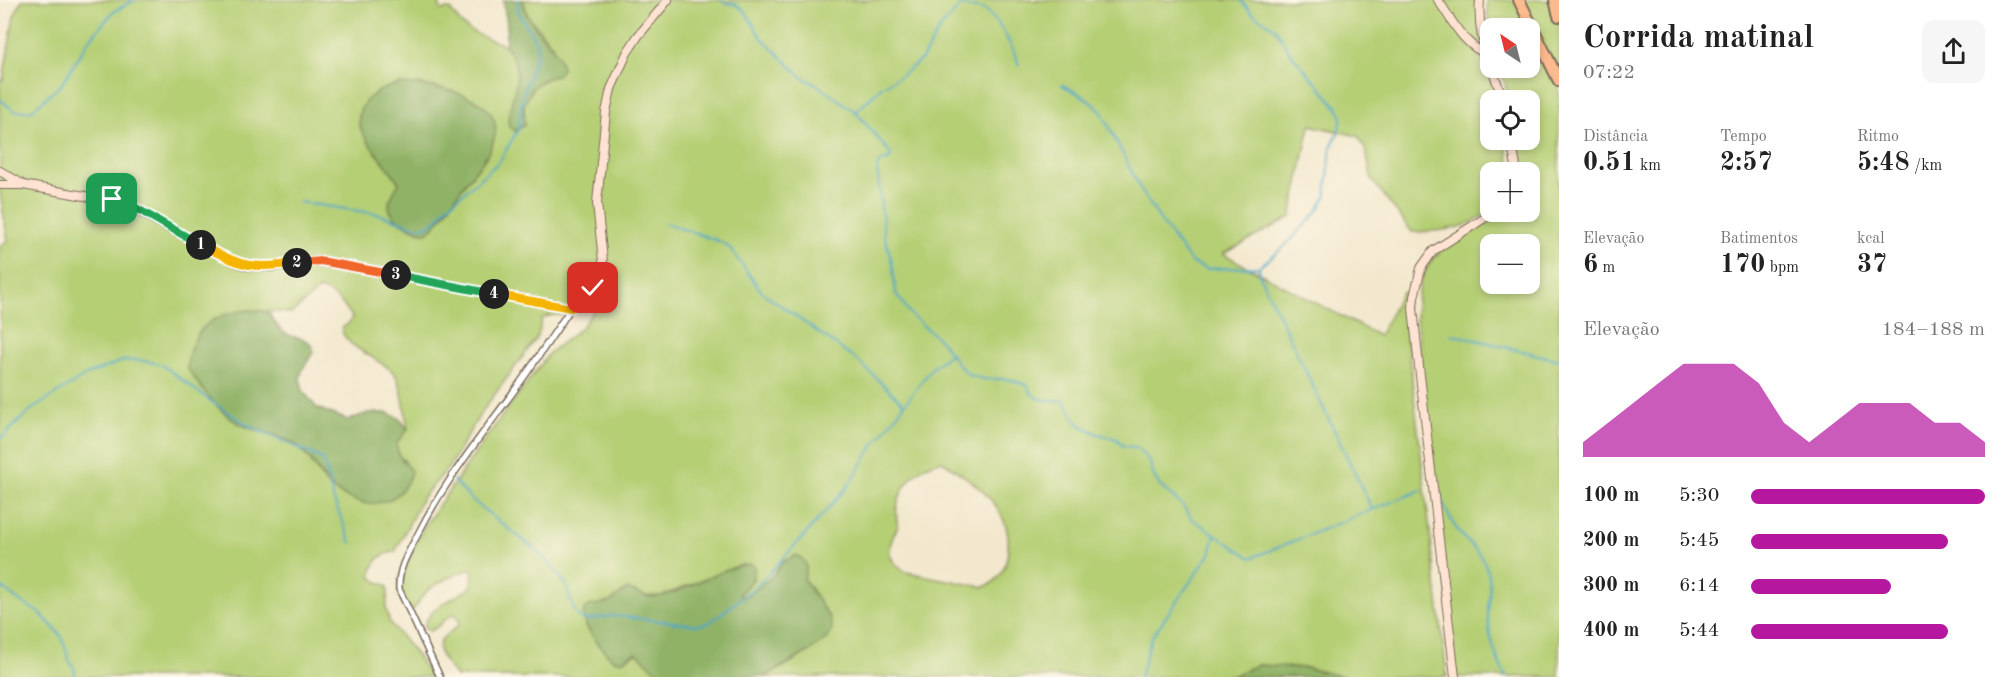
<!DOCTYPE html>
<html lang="pt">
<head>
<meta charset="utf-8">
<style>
  :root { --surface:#fff; --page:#f6f6f6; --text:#222; --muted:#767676; --accent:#b5179e }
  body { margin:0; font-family:"Old Standard TT",serif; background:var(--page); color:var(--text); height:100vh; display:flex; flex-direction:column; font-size:22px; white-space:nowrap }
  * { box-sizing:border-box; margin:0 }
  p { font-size:20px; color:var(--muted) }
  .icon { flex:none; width:33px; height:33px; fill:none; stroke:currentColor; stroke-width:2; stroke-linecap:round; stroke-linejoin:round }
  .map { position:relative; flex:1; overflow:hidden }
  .drawer { display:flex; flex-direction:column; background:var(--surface); width:450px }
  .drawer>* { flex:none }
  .needle { width:39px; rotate:325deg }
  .buttons { position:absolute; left:1480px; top:18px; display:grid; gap:12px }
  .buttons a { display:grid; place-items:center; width:60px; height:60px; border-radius:12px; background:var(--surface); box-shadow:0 3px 9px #0003; font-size:30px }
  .pin { position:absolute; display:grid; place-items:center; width:51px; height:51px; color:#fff; margin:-26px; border-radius:12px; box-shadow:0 3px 9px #0006 }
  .km { position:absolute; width:30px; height:30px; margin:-15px; border-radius:50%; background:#222; color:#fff; font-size:16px; line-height:30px; text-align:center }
  .round { display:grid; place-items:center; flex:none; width:63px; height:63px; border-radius:12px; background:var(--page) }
  .headline { display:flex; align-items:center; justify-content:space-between; height:102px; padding:0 24px }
  h1 { font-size:33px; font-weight:800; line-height:45px }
  .metrics { display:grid; grid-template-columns:repeat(3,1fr); gap:9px; height:102px; padding:6px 24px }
  .metrics div { display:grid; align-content:center }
  .metrics b { font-size:26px; font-weight:800 }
  .metrics small { font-size:16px; font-weight:400 }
  .metrics p { font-size:16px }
  .chart { height:168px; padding:12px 24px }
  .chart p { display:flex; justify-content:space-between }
  .chart svg { width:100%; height:108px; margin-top:6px; fill:var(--accent); opacity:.7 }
  ul { padding:0 24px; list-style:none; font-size:20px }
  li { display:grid; grid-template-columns:96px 72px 1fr; align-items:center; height:45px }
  li i { height:15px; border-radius:8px; background:var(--accent) }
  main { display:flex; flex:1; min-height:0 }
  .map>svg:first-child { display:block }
  .green { fill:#b5cf75; stroke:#787c4a; stroke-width:1.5; fill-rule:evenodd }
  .forest { fill:#90b266; stroke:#666e42; stroke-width:1.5 }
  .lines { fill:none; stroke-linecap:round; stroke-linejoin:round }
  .stream { stroke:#48a6c7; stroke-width:2 }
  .street-casing { stroke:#7b6c5b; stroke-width:8 }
  .secondary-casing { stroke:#7b6c5b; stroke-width:10 }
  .highway-casing { stroke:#7b6c5b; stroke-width:14 }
  .street { stroke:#fff; stroke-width:5 }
  .secondary { stroke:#fee3d2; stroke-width:8 }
  .highway { stroke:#fcba8e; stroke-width:10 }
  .split-1-casing { stroke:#fff; stroke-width:12 }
  .split-2-casing { stroke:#fff; stroke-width:12 }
  .split-3-casing { stroke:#fff; stroke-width:12 }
  .split-4-casing { stroke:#fff; stroke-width:12 }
  .split-5-casing { stroke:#fff; stroke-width:12 }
  .split-1 { stroke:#22a559; stroke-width:8 }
  .split-2 { stroke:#f5b400; stroke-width:8 }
  .split-3 { stroke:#f0652b; stroke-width:8 }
  .split-4 { stroke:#22a559; stroke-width:8 }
  .split-5 { stroke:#f5b400; stroke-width:8 }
</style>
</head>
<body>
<main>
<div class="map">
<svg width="1559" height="677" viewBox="0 0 1559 677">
  <rect width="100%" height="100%" fill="#fcf5e5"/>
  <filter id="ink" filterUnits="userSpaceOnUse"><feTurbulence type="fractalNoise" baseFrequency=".0167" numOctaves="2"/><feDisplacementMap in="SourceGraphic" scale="12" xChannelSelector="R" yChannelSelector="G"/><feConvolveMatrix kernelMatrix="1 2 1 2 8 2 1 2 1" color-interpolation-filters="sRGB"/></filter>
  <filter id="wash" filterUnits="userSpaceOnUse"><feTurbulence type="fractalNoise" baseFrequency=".008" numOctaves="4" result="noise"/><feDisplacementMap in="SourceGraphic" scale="24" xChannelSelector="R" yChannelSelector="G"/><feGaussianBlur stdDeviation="1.35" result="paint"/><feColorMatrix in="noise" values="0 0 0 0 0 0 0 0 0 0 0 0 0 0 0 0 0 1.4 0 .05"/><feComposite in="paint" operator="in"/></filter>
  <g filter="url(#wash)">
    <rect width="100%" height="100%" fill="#f3e8cd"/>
    <path class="green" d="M22 0H438L441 10 450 9C455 17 460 24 468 29 478 36 491 39 502 44 525 56 517 89 510 108L525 115C521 99 533 83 549 78L553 46 528 16 523 0H1477L1499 100H1491V140H1506L1510 168V172H1491V209C1468 231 1441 231 1412 232L1372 180 1366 151 1358 136 1310 125 1291 217 1223 254 1379 336 1402 292 1406 293 1405 320 1447 677H1345L1306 668 1257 665 1235 675 1213 677H763C786 668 807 653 827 638L820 602 804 579 805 574 784 561 772 577 745 597 741 596 740 594 753 580 742 565 661 596H642L627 589 610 602 601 604 586 626C592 635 609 663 620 661 628 660 631 653 639 654L663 677H456C450 666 432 653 442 639 447 633 455 630 460 623L455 614C444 616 440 629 429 631L425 628V623C434 603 454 600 471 587L473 572 471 569C457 573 438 582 426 592 420 597 418 607 411 611L401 601 398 590 399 580 425 525 488 435 550 352 581 328 608 291 595 285C588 302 579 313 561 315 554 315 548 315 542 319L538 336 481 413 449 467 422 498 395 552C380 554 374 560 371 575L374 580 387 586 388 592 386 609 390 623 418 657 430 677H0V245L8 241 0 193V80H3L14 16ZM418 84 456 92 478 101 496 128 494 138 486 157 427 233C404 228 399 222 389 202L399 183 359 125V115L363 105ZM320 289C332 292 346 306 352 317L349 323 342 328C342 347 381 358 394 373 403 385 405 414 408 429L396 443 399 456 406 462 367 504C354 500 338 496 328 486 317 473 310 456 295 445 281 435 259 431 242 425L249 310 292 313ZM942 461C979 485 1021 514 1005 565 1001 576 995 584 983 587L906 572C883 558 888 547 898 526 890 499 913 464 942 461Z
      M1487 0H1559V677H1457L1416 319C1416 287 1423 260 1451 243 1469 232 1487 226 1503 212H1530V172H1520L1516 140H1530V100H1509L1501 68H1530V28H1491V33L1488 23ZM1491 244H1530V284H1491Z"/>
    <path class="forest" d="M503 0H523C525 5 525 10 527 15 537 35 557 43 562 69L557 75 542 80 532 89 523 107 525 125 515 131 509 126 508 120C512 90 527 73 505 46L507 24Z
      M400 84C430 85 507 93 494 139 489 157 475 170 464 185 454 199 440 224 427 233 415 230 389 221 389 205 389 198 396 189 399 183 386 158 341 128 367 100 376 91 388 86 400 84Z
      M249 310 268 312C272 318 277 327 283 332 294 340 311 335 314 352L303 368 300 378 303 391 317 408 348 420 368 413H387L399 418 408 429 396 444 399 456 411 471C409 483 399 497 386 501 372 505 364 504 351 499 319 486 320 463 296 445 281 435 261 433 244 426 221 416 201 388 187 368 190 330 212 313 249 310Z
      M796 555C809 561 807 568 804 580L830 618 832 629 827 638 810 651 765 676 663 677 637 653C627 654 623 665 612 659 601 646 580 627 584 609L588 606 610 602 627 589C634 591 641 596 649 597 681 598 716 567 751 564L754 566C756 579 748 585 740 593L741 596 745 597 772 577 784 561Z
      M1257 665 1306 668 1345 677H1213L1235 675Z"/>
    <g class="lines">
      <path class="stream" d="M721 0 725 3 735 4 745 11 761 37 802 77 816 84 856 112 891 154 890 159 880 162 877 167 884 234 892 262 896 294 899 298 912 316 941 341 958 364 969 375 983 379H1008L1027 385C1029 388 1030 391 1032 394 1039 403 1055 398 1065 402L1078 424 1098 434 1117 439 1123 446 1137 447 1150 462 1153 474 1159 485 1183 506 1192 519 1251 558 1422 490
        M1062 85 1083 96 1101 111 1141 190 1162 223 1192 263 1207 269 1259 267 1285 246 1318 211 1326 196 1331 147 1338 133 1342 118 1337 107 1292 55 1275 28 1253 14 1240 0
        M0 99 14 111H31L62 84 88 41 113 12 135 0
        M856 112 880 88 902 75 922 59 939 30 960 6C967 7 977 7 983 9 998 16 1014 50 1019 65
        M299 202 378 214 414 226 425 227 436 221 447 207 499 162 519 128 523 95 537 51 536 42 518 11V0
        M665 223 719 241 729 247 762 292 858 361 904 404
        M1259 267 1260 276 1372 509
        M1451 334 1559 360
        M0 439 31 410 86 375 123 361 137 360 161 364 209 400 247 425 323 459 333 498 351 543
        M453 480 472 500 542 555 565 583 573 607 578 616 583 619 589 620 612 616 625 617 697 625 709 623 739 600 764 579 810 529 848 486 872 448 931 369 951 353
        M1436 487 1439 489C1443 505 1448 517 1458 531 1469 544 1484 556 1488 572 1492 586 1488 601 1488 614 1488 636 1496 658 1506 677
        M0 586 16 599 41 614 62 637 69 660 74 668 76 677
        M1140 677 1151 638 1210 554 1215 535"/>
    </g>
  </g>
  <g filter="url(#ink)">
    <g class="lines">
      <g class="street-casing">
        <path id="street" d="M440 677 399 589C398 568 408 553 418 534 446 478 486 430 522 380 539 356 555 332 571 308"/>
      </g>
      <g class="secondary-casing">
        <path id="secondary" d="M1438 0C1452 20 1463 45 1487 54
          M1480 0C1478 22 1482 44 1491 65
          M1492 68 1503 100
          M1511 140 1517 172
          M0 171 22 184
          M0 185H23L124 203 188 238 235 262 247 266 270 267 321 261 571 308 598 283 602 274 603 261 597 203 606 112 611 89 627 53 638 36 668 0
          M1455 677 1419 367 1413 308 1414 297 1421 268 1433 251 1494 212"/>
      </g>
      <g class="highway-casing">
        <path id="highway" d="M1519 0 1559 81
          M1555 0 1559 16"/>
      </g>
      <use href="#street" class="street"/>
      <use href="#secondary" class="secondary"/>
      <use href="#highway" class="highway"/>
    </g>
  </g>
  <g class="lines" filter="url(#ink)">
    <g class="split-1-casing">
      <path id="split-1" d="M112 199 134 207 201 245"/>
    </g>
    <g class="split-2-casing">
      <path id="split-2" d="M201 245C243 266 249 270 297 263"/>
    </g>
    <g class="split-3-casing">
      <path id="split-3" d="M297 263 321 261 396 275"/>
    </g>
    <g class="split-4-casing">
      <path id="split-4" d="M396 275 494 294"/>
    </g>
    <g class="split-5-casing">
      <path id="split-5" d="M494 294 571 308 593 288"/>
    </g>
    <use href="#split-1" class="split-1"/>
    <use href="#split-2" class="split-2"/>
    <use href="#split-3" class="split-3"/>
    <use href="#split-4" class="split-4"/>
    <use href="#split-5" class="split-5"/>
  </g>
</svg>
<div class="buttons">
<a><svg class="needle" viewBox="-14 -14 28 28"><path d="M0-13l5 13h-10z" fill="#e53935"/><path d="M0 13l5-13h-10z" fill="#767676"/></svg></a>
<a><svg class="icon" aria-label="locate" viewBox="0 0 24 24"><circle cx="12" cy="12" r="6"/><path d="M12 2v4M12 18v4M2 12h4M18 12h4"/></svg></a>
<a>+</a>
<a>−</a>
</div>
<div class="pin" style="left:112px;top:199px;background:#1e9e55"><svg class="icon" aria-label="arrive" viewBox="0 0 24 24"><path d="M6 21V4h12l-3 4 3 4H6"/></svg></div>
<div class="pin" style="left:593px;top:288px;background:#d93025"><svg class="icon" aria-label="check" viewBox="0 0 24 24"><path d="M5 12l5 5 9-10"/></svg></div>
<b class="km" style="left:201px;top:245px">1</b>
<b class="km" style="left:297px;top:263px">2</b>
<b class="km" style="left:396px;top:275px">3</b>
<b class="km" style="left:494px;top:294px">4</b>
</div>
<section class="drawer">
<div class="headline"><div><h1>Corrida matinal</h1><p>07:22</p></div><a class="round"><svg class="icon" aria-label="share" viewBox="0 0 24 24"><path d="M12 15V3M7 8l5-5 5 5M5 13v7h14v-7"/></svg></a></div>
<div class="metrics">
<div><p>Distância</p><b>0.51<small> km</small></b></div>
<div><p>Tempo</p><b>2:57</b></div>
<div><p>Ritmo</p><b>5:48<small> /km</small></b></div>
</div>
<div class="metrics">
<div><p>Elevação</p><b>6<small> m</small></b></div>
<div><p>Batimentos</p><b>170<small> bpm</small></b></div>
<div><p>kcal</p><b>37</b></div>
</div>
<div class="chart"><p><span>Elevação</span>184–188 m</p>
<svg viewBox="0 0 160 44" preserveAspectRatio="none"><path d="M0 44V38L10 30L20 22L30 14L40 6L50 6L60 6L70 14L80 30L90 38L100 30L110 22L120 22L130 22L140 30L150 30L160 38V44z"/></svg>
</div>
<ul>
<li><b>100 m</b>5:30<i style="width:100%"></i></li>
<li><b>200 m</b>5:45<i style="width:84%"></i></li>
<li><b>300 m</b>6:14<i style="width:60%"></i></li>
<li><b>400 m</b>5:44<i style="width:84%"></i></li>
</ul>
</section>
</main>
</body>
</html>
